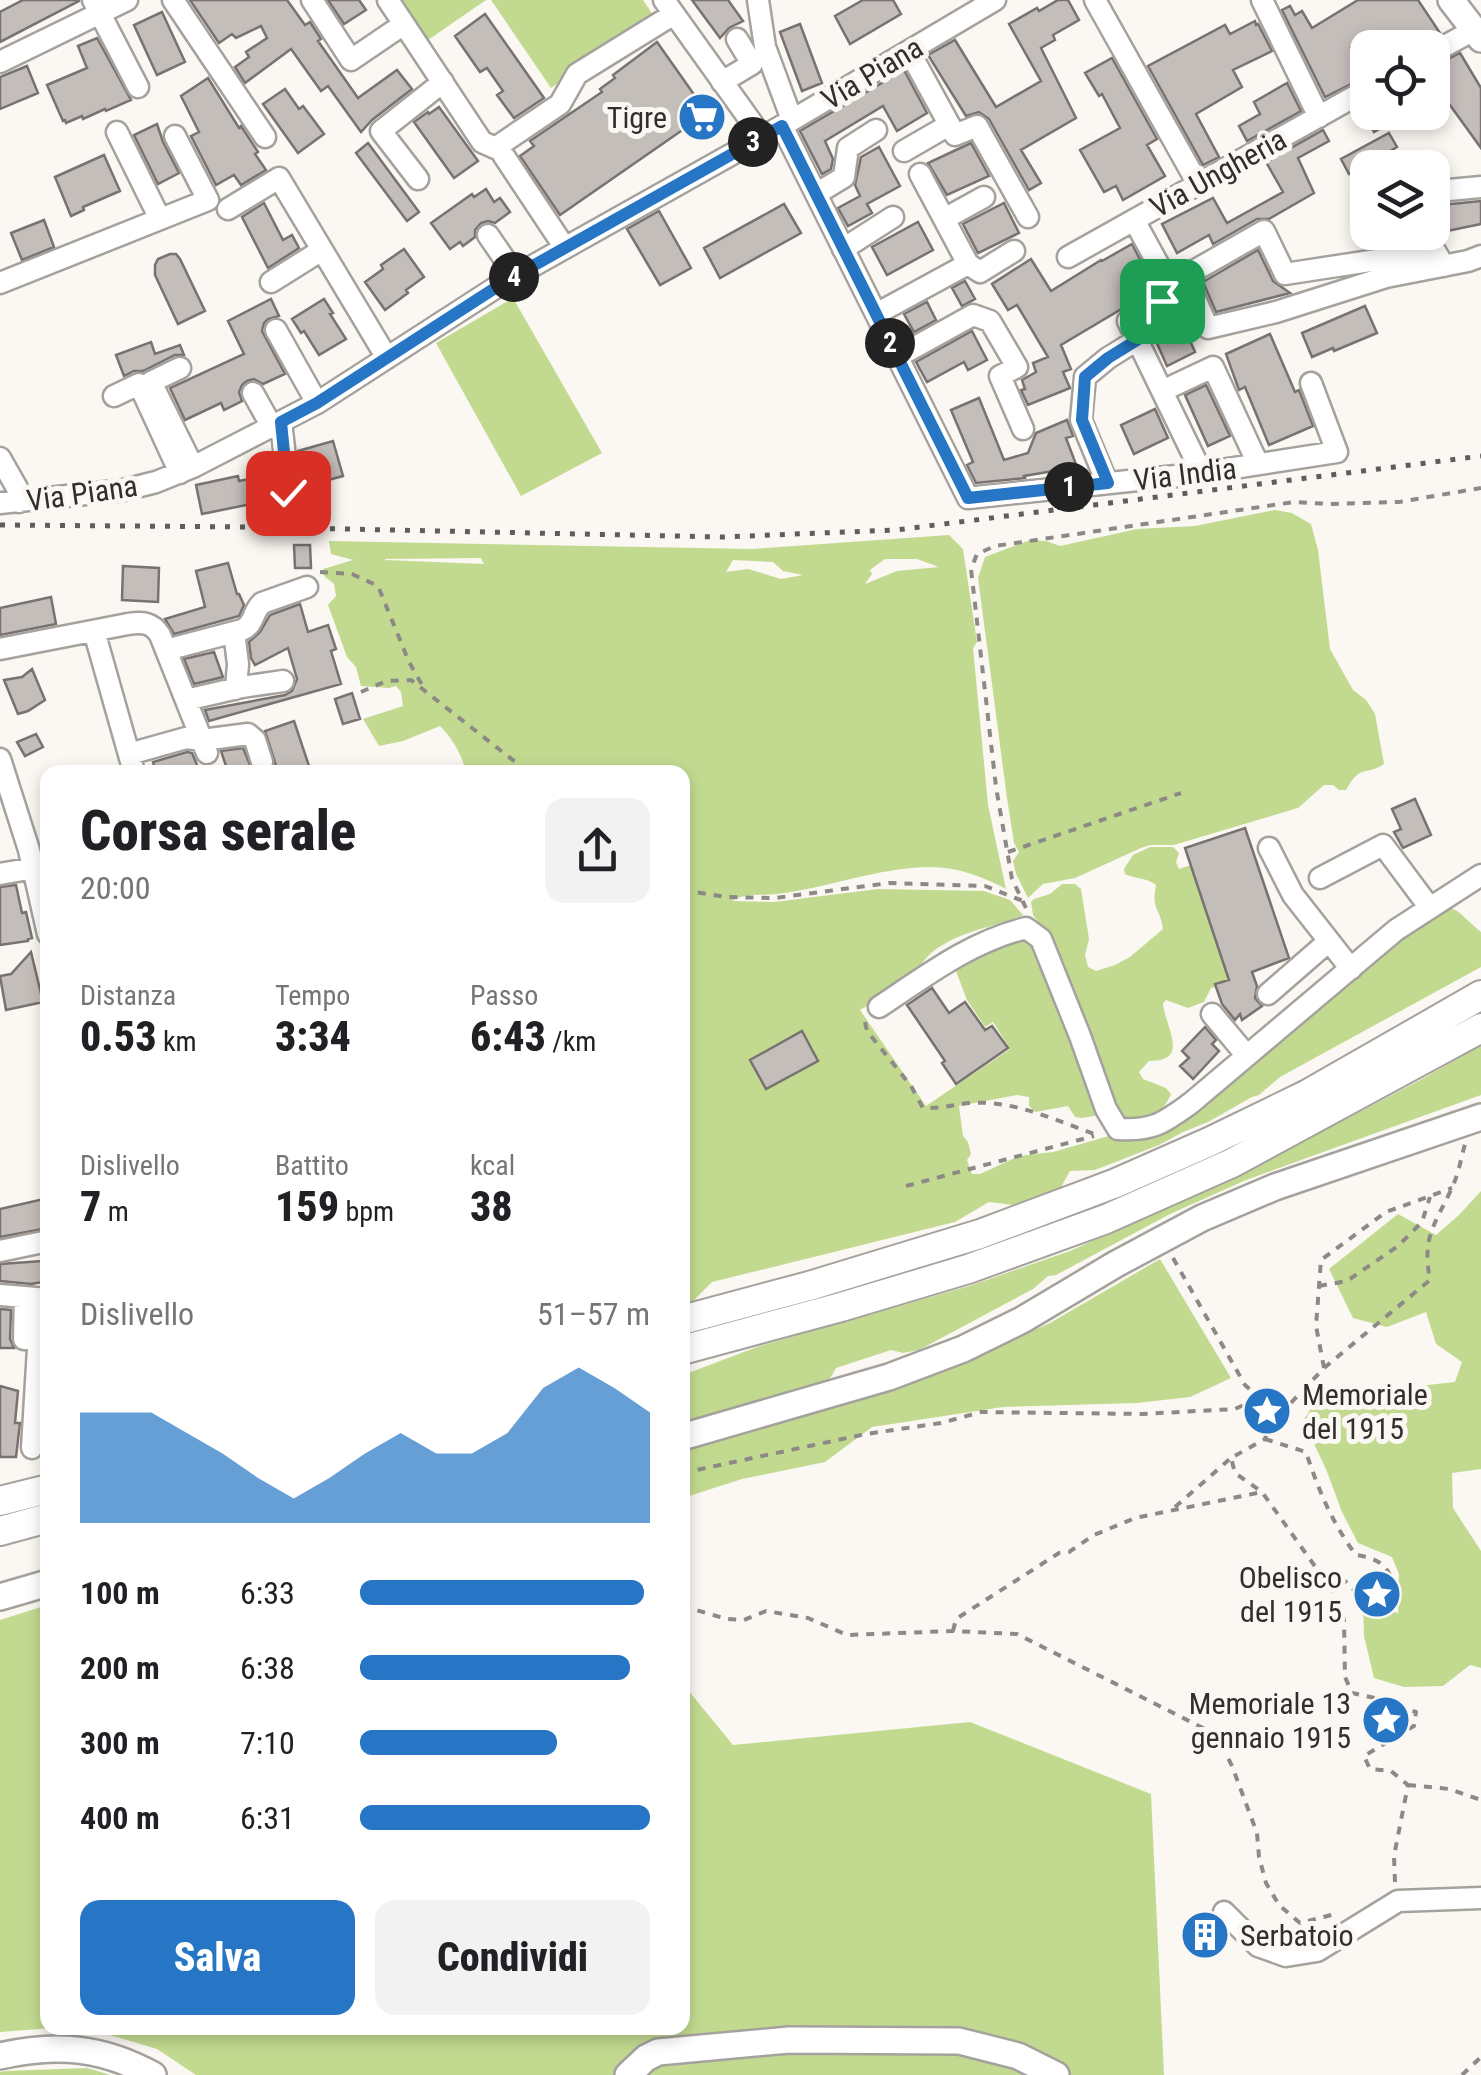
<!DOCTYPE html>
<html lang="it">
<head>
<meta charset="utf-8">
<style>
  :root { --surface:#fff; --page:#f2f2f2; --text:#202124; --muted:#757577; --accent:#2676c5 }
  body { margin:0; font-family:"Roboto Condensed",sans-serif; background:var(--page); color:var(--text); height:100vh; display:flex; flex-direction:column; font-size:38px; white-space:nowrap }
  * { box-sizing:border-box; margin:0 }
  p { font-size:32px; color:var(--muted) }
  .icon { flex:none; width:55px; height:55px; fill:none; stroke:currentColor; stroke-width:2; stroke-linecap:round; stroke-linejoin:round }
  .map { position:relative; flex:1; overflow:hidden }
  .sheet { position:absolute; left:40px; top:765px; width:650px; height:1270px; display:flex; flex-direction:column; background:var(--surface); border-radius:20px; box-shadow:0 5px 15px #0003 }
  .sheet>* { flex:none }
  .tools { position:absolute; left:1350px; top:30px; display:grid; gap:20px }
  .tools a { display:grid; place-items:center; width:100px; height:100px; border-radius:20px; background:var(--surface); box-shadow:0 5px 15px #0003; font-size:50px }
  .pin { position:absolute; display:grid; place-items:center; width:85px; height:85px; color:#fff; margin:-42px; border-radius:20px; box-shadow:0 5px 15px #0006 }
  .km { position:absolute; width:50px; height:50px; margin:-25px; border-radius:50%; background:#222; color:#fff; font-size:28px; line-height:50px; text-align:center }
  .round { display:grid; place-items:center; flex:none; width:105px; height:105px; border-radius:20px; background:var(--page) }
  .summary { display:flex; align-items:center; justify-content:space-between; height:170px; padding:0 40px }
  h1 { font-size:55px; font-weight:800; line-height:75px }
  .stats { display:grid; grid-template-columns:repeat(3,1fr); gap:15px; height:170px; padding:10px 40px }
  .stats div { display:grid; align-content:center }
  .stats b { font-size:42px; font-weight:800 }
  .stats small { font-size:28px; font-weight:400 }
  .stats p { font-size:28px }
  .chart { height:280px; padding:20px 40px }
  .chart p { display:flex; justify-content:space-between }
  .chart svg { width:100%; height:180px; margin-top:10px; fill:var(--accent); opacity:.7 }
  .cta { display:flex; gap:20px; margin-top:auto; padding:20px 40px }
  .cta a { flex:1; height:115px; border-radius:20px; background:var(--accent); color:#fff; font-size:40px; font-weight:800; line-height:115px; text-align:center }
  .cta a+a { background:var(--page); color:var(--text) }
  ul { padding:0 40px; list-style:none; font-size:32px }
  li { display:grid; grid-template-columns:160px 120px 1fr; align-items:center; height:75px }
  li i { height:25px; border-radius:12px; background:var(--accent) }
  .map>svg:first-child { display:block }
  .green { fill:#c2da90; fill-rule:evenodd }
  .building { fill:#c4bebb; stroke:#787270; stroke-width:2.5 }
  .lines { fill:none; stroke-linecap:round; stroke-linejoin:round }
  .minor-casing { stroke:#a5a29d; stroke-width:25 }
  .major-casing { stroke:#a5a29d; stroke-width:30 }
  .highway-casing { stroke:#a5a29d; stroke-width:32 }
  .path { stroke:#8c8986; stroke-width:4; stroke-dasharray:8 8; stroke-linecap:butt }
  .minor { stroke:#fff; stroke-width:20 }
  .major { stroke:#fff; stroke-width:25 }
  .highway { stroke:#fff; stroke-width:28 }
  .rail { stroke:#605e5b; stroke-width:5; stroke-dasharray:5 10; stroke-linecap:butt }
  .route-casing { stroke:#fff; stroke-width:20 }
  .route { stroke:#2676c5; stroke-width:12 }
  .labels { text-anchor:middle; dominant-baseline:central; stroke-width:10; stroke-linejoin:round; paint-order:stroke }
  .street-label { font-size:30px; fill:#312f2d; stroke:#fbf7f2 }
  .poi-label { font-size:30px; fill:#312f2d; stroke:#fbf7f2; text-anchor:end }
</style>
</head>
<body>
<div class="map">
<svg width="1481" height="2075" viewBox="0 0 1481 2075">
  <rect width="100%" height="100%" fill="#fbf7f2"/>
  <path class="green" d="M401 0H486L428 40Z
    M491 0H643L655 18 551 88Z
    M513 298 602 453 521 496 436 343Z
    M1275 510 1292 513 1311 524 1318 550 1330 649 1353 690 1366 700 1375 714 1384 764C1364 777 1361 763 1346 790H1339L1333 785H1324L1298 808 1174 845H1150L1141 848 1075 878 1043 884 1028 898 1016 874 1013 861 1019 852 1014 843 1007 798 978 578 985 557 1030 540 1046 541 1060 546 1137 529 1195 526Z
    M949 535 963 549 977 642 973 648 988 805 1006 889C983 877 958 867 931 867 879 867 829 888 777 894 761 896 746 892 732 901L774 902 878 889 984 891 1010 900 1023 915C996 927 968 929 941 946 927 954 923 963 913 974 899 990 878 999 860 1010L926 1106 1010 1049 993 1022 985 1027 967 1000 954 966 1020 935 1038 942 1099 1109 1094 1116 1082 1118 1075 1117 1068 1106 1035 1112 1029 1106V1097L1017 1095 959 1106 963 1136 968 1142 971 1154 967 1160 972 1174H980L1019 1156 1053 1152 1182 1115 1203 1106 1419 921C1459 900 1450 907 1481 932V967L1280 1077 1259 1095 1252 1097 1208 1122 1183 1132 1159 1145 1095 1170 1070 1171 1060 1189 1013 1205 989 1202 955 1222 712 1282 692 1302 683 1304 682 772H466C462 755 453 739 440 726L403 741 379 746 363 719 403 706 401 692 396 686 389 688 361 686 356 667 347 657 328 605 336 596 334 584C328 578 322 578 323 569L353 560 331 554 329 541 752 549ZM481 558 484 564 385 560V559ZM885 559H917L939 567 897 571 865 584 872 574 870 570ZM733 560 773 562 783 571 803 575 781 579 748 569 726 572ZM802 1032 818 1060 766 1089 751 1059Z
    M1150 847H1173L1179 853 1176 862 1179 869 1191 865 1212 929 1232 977 1223 985 1211 988 1204 1002 1188 1008 1166 1000 1163 1003C1164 1025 1192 1062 1149 1061L1139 1072 1143 1079 1166 1088 1171 1094C1161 1118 1137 1128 1115 1113L1045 932 1033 915 1031 902 1034 899 1050 894 1062 884H1075L1081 889 1089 939 1085 955 1088 967 1096 971 1115 965 1130 957 1163 929C1161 909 1151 911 1156 885 1148 878 1135 879 1125 874L1124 869 1133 855Z
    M1481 1045V1095L1246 1180 1170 1214 1056 1275 1048 1276 1033 1289 919 1350 903 1353 891 1350 836 1368 827 1384 696 1420 683 1421V1375L757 1347 969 1286 1070 1251 1253 1168 1424 1078Z
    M1481 1191V1469L1452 1473 1453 1508 1481 1551V1668L1470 1665 1443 1686 1404 1687 1374 1678 1364 1636 1363 1603 1398 1613 1399 1574 1392 1557 1358 1543 1342 1512 1326 1469 1303 1421 1313 1405 1359 1387H1409L1455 1382 1462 1362 1436 1344 1426 1312 1387 1327 1353 1318 1329 1269 1398 1214 1436 1235 1459 1215Z
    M1160 1259 1231 1378 1190 1397 1137 1403 1003 1407 872 1427 825 1462 742 1479 683 1498V1450L770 1426 918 1380 1050 1323Z
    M41 1607 48 1625V2028H52L0 2032V1620Z
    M683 1684 733 1745 970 1722 1151 1794 1164 2075H196L157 2049 87 2028H682Z
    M87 2068 111 2075H0V2072L6 2071Z"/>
  <path class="building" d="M23 0H79V1L0 42V12Z
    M190 0H287L305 25 310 22 321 39 318 41 358 98 397 70 412 89 372 120 361 132 328 86 321 91 291 49 245 83 235 67 249 57 246 52 267 38 261 26 236 38 232 34 219 43Z
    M328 0H359L366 10 344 24Z
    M692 0H728L743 21 729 28 720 38Z
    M863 0H893L901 14 850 44 835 16Z
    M1058 0H1068L1079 20 1053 35 1055 40 1041 48 1076 118 1021 150 1041 183 1029 190 989 119 979 112 966 116 928 55 955 40 996 107 1041 81 1009 24 1037 8 1039 11Z
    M1358 0H1418L1440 33 1425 41 1420 48H1351L1367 76 1325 97 1282 10 1290 6 1295 15 1302 11 1312 28Z
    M162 12 185 62 157 75 134 25Z
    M485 14 544 98 514 118 497 95 503 91 487 68 480 72 455 36Z
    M1255 21 1256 25 1258 24 1272 51 1233 70 1242 87 1196 114 1219 157 1203 165 1148 66 1225 25 1230 34Z
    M800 24 822 83 802 91 780 32Z
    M97 38 131 100 106 111 105 109 83 119 82 116 66 123 65 120 63 121 47 85 87 68 78 46Z
    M657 42 707 113 560 215 520 156 534 146 530 141 602 92 600 89 615 78 613 75Z
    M1460 53 1481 88V148L1442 94 1432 99V67Z
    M1112 58 1157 139 1147 145 1165 176 1123 200 1116 186 1104 192 1080 150 1120 128 1102 94 1099 96 1085 73Z
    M27 66 38 93 0 109V77Z
    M904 70 927 113 897 131 883 106 825 141 833 159 831 169 822 174 800 131Z
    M208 78 239 128 241 126 258 152 255 154 266 170 241 185 234 175 216 185 191 136 199 132 181 96Z
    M1287 83 1301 111 1247 141 1239 126 1260 114 1254 102Z
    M285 89 299 109 303 106 324 134 298 153 263 104Z
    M1368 105V112H1408L1374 132 1361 108Z
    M439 107 478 161 454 178 414 122 428 112 429 114Z
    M157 124 163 142 179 173 158 184 134 135Z
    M1323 130 1329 141 1298 158 1314 193 1269 219H1257L1213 244 1209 235 1177 253 1162 224 1213 198 1227 223 1283 192 1266 162Z
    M1389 133 1397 147 1349 174 1341 159Z
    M368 143 419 212 407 221 356 153Z
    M971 143 989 176 947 195 928 163Z
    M879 147 900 186 867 204 872 213 848 226 838 208 860 196 855 185 861 157Z
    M104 155 120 191 83 207 84 210 71 216 55 177Z
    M486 189 494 202 500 198 510 212 495 223 488 221 481 223 475 230V237L463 246 460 242 450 249 431 223 472 194 474 197Z
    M1481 201V224L1447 231 1441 205Z
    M264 203 283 240 292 235 299 248 268 268 242 217Z
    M1004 203 1019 233 978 253 963 224Z
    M784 204 801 233 720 278 704 248Z
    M659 211 691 268 660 285 627 229Z
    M44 220 54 247 22 260 11 233Z
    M918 222 933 250 887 275 872 247Z
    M1132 244 1150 279 1122 296 1128 305 1061 345 1071 369 1063 372 1070 388 1028 405 1021 390 1025 389 1022 380 1036 372 1033 363 1048 357 1017 305 1008 310 992 284 1031 259 1051 291 1101 260 1102 261Z
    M404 249 424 277 406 290 408 293 385 310 365 282 383 269 381 265Z
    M1258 250 1273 281 1290 293 1216 312 1203 282Z
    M170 254H176L180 259 205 311 178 324 155 275V265L158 259Z
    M965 281 975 299 962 306 952 288Z
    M271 299 279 316 268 319 264 323 262 331 285 374 263 384 254 379 247 381 242 385 239 392 242 401 224 410 221 403 185 420 170 388 244 354 228 321Z
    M324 299 333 313 330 314 346 339 319 355 304 331 301 333 292 319Z
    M927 302 936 320 914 332 904 314Z
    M1365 306 1377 333 1334 351 1333 348 1312 357 1302 333Z
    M1176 309 1195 352 1167 366 1149 325Z
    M972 331 987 360 968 370 964 362 927 382 916 362Z
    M1270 334 1295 392 1299 390 1313 426 1269 445 1245 387 1239 390 1226 354Z
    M151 342 155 354 180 345 184 355H175L143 371H134L124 376 116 355Z
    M1206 385 1230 436 1208 446 1185 395Z
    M979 398 1004 460 1028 453 1036 433 1067 420 1073 436 1066 438 1077 467 1024 476 1025 478 976 483 967 465 973 462 951 410Z
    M1155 409 1168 438 1134 454 1121 425Z
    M333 441 343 476 302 487 298 451Z
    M238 476 239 481 249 479 250 484 267 480 271 500 202 514 196 485Z
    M294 545H310L311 568H295Z
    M228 563 237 594H239L244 605 239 616 174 634 165 619 205 607 196 571Z
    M123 566 159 568 158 602 122 600Z
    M51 597 56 624 0 635V608Z
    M300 604 308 632 328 625 336 649 331 651 341 684 209 721 205 710 285 695 292 691 297 679 288 648 255 665 251 658 249 642 260 632 270 615Z
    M214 652 223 677 194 684 184 659Z
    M32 669 45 700 28 711 18 714 4 680 22 677Z
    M352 693 360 719 343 724 335 699Z
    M294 721 309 766 289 772H278L265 731Z
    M36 734 43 747 25 756 17 742Z
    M243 748 253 772H228L221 751Z
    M187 752 192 753 200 772H156L153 762Z
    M1415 799 1431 835 1403 848 1394 832 1401 829 1392 809Z
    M1245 828 1289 958 1252 972 1257 986 1255 998 1262 1006 1242 1020 1240 1014 1235 1020 1222 1004 1215 984 1229 980 1185 848Z
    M16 885 22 913 26 912 32 938 28 939V941L0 945V887Z
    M31 952 43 1002 6 1010 0 976 11 974Z
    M932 988 949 1013 965 1002 985 1030 992 1026 1008 1048 956 1084 942 1063 945 1061 907 1005Z
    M1205 1027 1216 1040 1212 1044 1219 1051 1193 1079 1180 1066 1189 1058 1182 1051Z
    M802 1031 818 1061 766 1089 750 1060Z
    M48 1198V1228L0 1237V1209Z
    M42 1261 43 1282 31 1284 0 1281V1264Z
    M0 1309 11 1310 10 1339 14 1348H0Z
    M0 1386 18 1391 15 1423H20L16 1457H0Z
    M1208 1917 1224 1941 1217 1945 1215 1952 1202 1956 1188 1929Z"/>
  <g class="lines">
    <g class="minor-casing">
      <path id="minor" d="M93 0 138 87
        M173 0 265 137
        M312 0 351 60 404 24
        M388 0 482 142 500 150 565 248
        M664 0 762 137
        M758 0 765 47 792 120
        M1095 0 1198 184
        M1262 0 1319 117
        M909 51 955 135 977 126 1028 217
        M1432 53 1474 30
        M0 62 127 0
        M722 82 752 64 737 39
        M782 126 968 498 1195 474 1337 452 1311 383
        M117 132 160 219
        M495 148 560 104 577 74 674 14
        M904 151 949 125
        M418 179 381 131 443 82
        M1438 191 1481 187
        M816 194 844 177 848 148 876 130
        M228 209 279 178 387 358
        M944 219 984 197
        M1134 220 1163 273
        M488 235 516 276
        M843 249 893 217
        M1068 257 1368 89
        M968 264 980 272 1014 251
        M1444 266 1435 251 1285 274 1264 231 1185 276 1208 328 1276 312 1386 277 1468 261 1481 256
        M271 282 322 250
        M0 283 208 200 175 136
        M1162 301 1128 321 1196 461 1195 474
        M876 314 968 264 920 174
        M276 330 317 403
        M897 357 973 315 990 321 1017 367 1000 376 1023 429
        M180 368 151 382 193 467
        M1162 391 1213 367 1258 464
        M253 393 272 427
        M114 396 139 384 180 473
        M281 422 289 493
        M0 458 17 488 19 502
        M1107 483 1081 420 1085 377 1108 358 1137 340
        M0 503 124 490 156 482 193 467 317 403 506 281 782 126 995 0
        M94 631 134 772
        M234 632 238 664 236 689
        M0 649 128 624C142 622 152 622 160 635L207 753
        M166 650 242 630C255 624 252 612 262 603L307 587
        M186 700 242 687 283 681
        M129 754 186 738 202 740 248 734 255 740 262 762
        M0 759 29 850 48 934
        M1269 848 1293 895 1351 969
        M0 874 34 868
        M1320 878 1383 845 1430 908
        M1268 994 1329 941
        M879 1007C927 975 970 942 1026 928L1041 939 1080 1036 1106 1109 1118 1129C1154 1131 1163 1123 1191 1103L1396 930 1481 875
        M1212 1014 1247 1056
        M0 1251 48 1241
        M0 1295 48 1299
        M24 1339 25 1297
        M32 1448 41 1299
        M1224 1912 1258 1946 1286 1956 1317 1951 1398 1901 1481 1898"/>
    </g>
    <g class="major-casing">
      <path id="major" d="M1451 0 1481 39
        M682 1437 889 1377 963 1349 1022 1320 1116 1264 1202 1218 1275 1187 1481 1117
        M0 1597 48 1583
        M0 2056C56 2043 102 2047 153 2075
        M628 2075 646 2058 658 2052 789 2040 959 2041 1018 2056 1056 2075"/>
    </g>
    <g class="highway-casing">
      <path id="highway" d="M682 1320 809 1286 980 1234 1116 1183 1209 1142 1308 1094 1481 995
        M682 1350 841 1307 968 1269 1106 1219 1232 1163 1481 1028
        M0 1501 48 1489
        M0 1531 48 1518"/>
    </g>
    <path class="path" d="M320 572 352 574 378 586 409 662 425 690
      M361 692 386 681 411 680 528 772
      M1008 852 1181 793
      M682 890 726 897 775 898 889 883 985 886 1023 901
      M1026 908 1012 879 996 787 971 569 977 554 995 546 1294 502 1330 504 1399 502 1481 488
      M865 1022 867 1031 911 1086 923 1108C941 1109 955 1104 971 1103 1015 1100 1057 1121 1097 1135
      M906 1186 1094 1136
      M1173 1258 1245 1385 1259 1398 1269 1426
      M1319 1286 1347 1281 1398 1246 1422 1222 1430 1197
      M1324 1368 1316 1326 1321 1260 1386 1212 1452 1188
      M1265 1439 1306 1452C1318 1489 1332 1523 1356 1555 1371 1557 1383 1561 1390 1575L1365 1597 1358 1594 1338 1574 1320 1573
      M682 1473 866 1434 941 1423 981 1412 1142 1414 1235 1409 1259 1398
      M1175 1507 1231 1458
      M682 1606 727 1619 744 1620 766 1611 808 1618 847 1635 953 1631 1017 1634 1203 1728 1221 1744 1232 1766 1257 1833 1259 1857 1266 1883 1279 1905 1300 1923 1339 1913
      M953 1631 956 1619 1059 1553 1069 1552 1094 1535 1135 1518 1262 1492
      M1408 1785 1449 1789 1481 1800
      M1395 1882 1394 1856 1408 1785 1391 1771 1370 1769 1364 1756 1414 1726 1416 1712 1379 1699 1352 1693 1345 1677 1344 1619 1339 1600 1262 1492 1235 1473 1231 1458 1265 1439 1269 1426 1324 1368 1430 1280C1422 1237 1434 1226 1451 1190 1458 1176 1461 1159 1465 1144
      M1462 2075 1481 2057"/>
    <use href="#minor" class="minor"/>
    <use href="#major" class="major"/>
    <use href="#highway" class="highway"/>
    <path class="rail" d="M0 525 251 527 722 537 896 530 1481 456"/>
  </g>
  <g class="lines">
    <g class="route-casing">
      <path id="route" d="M288 493 281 422 317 403 506 281 782 126 968 498 1108 483 1082 420 1085 377 1108 358 1137 340 1128 321 1162 301"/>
    </g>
    <use href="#route" class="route"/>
  </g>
  <defs>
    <g id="supermarket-disc" transform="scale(2.5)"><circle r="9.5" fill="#2676c5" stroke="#fbf7f2"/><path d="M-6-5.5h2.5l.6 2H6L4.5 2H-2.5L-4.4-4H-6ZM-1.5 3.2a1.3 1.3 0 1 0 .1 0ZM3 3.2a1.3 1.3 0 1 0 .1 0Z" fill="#fff"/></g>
    <g id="sight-disc" transform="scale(2.5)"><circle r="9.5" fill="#2676c5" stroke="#fbf7f2"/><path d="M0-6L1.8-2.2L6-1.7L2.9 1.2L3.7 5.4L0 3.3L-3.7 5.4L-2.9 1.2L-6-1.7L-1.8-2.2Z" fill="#fff"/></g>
    <g id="building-disc" transform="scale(2.5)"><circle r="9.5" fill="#2676c5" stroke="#fbf7f2"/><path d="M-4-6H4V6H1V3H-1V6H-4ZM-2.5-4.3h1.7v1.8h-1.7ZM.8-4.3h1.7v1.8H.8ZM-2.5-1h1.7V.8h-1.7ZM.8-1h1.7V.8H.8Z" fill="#fff"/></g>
  </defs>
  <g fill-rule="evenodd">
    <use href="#supermarket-disc" x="702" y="117"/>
    <use href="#sight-disc" x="1267" y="1411"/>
    <use href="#sight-disc" x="1377" y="1594"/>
    <use href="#sight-disc" x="1386" y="1720"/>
    <use href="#building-disc" x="1205" y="1935"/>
  </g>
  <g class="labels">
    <g class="street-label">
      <text transform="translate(872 73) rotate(-31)">Via Piana</text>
      <text transform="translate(1218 173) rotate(-29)">Via Ungheria</text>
      <text transform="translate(1185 474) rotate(-7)">Via India</text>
      <text transform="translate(82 493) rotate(-8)">Via Piana</text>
    </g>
    <g class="poi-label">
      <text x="667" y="117">Tigre</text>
      <text x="1302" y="1394" text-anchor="start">Memoriale<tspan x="1302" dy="34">del 1915</tspan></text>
      <text x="1342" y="1577">Obelisco<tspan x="1342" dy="34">del 1915</tspan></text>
      <text x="1351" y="1703">Memoriale 13<tspan x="1351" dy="34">gennaio 1915</tspan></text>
      <text x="1240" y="1935" text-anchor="start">Serbatoio</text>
    </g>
  </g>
</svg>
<div class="tools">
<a><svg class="icon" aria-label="locate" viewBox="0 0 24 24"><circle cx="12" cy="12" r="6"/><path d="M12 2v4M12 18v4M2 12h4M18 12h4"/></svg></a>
<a><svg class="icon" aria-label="layers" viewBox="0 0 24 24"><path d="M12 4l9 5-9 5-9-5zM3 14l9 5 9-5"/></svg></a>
</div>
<div class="pin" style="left:1162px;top:301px;background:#1e9e55"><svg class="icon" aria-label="arrive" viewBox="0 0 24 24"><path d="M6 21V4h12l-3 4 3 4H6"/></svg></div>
<div class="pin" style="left:288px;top:493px;background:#d93025"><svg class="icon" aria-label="check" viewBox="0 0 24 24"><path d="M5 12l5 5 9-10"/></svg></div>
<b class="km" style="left:1069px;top:487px">1</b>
<b class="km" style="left:890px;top:343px">2</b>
<b class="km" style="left:753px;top:142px">3</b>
<b class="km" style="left:514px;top:277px">4</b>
<section class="sheet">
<div class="summary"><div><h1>Corsa serale</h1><p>20:00</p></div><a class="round"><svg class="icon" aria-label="share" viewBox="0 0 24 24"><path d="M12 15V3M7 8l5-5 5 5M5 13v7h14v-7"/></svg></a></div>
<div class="stats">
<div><p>Distanza</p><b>0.53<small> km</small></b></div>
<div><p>Tempo</p><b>3:34</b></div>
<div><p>Passo</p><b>6:43<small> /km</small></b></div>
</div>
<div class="stats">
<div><p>Dislivello</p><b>7<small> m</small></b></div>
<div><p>Battito</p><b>159<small> bpm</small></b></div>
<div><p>kcal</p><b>38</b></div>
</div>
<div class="chart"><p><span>Dislivello</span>51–57 m</p>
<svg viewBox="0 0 160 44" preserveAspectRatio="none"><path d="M0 44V17L10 17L20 17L30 22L40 27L50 33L60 38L70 33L80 27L90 22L100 27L110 27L120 22L130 11L140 6L150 11L160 17V44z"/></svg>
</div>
<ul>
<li><b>100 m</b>6:33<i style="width:98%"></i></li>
<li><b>200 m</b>6:38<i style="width:93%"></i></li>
<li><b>300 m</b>7:10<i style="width:68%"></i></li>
<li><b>400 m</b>6:31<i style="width:100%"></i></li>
</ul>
<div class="cta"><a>Salva</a><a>Condividi</a></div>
</section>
</div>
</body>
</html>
